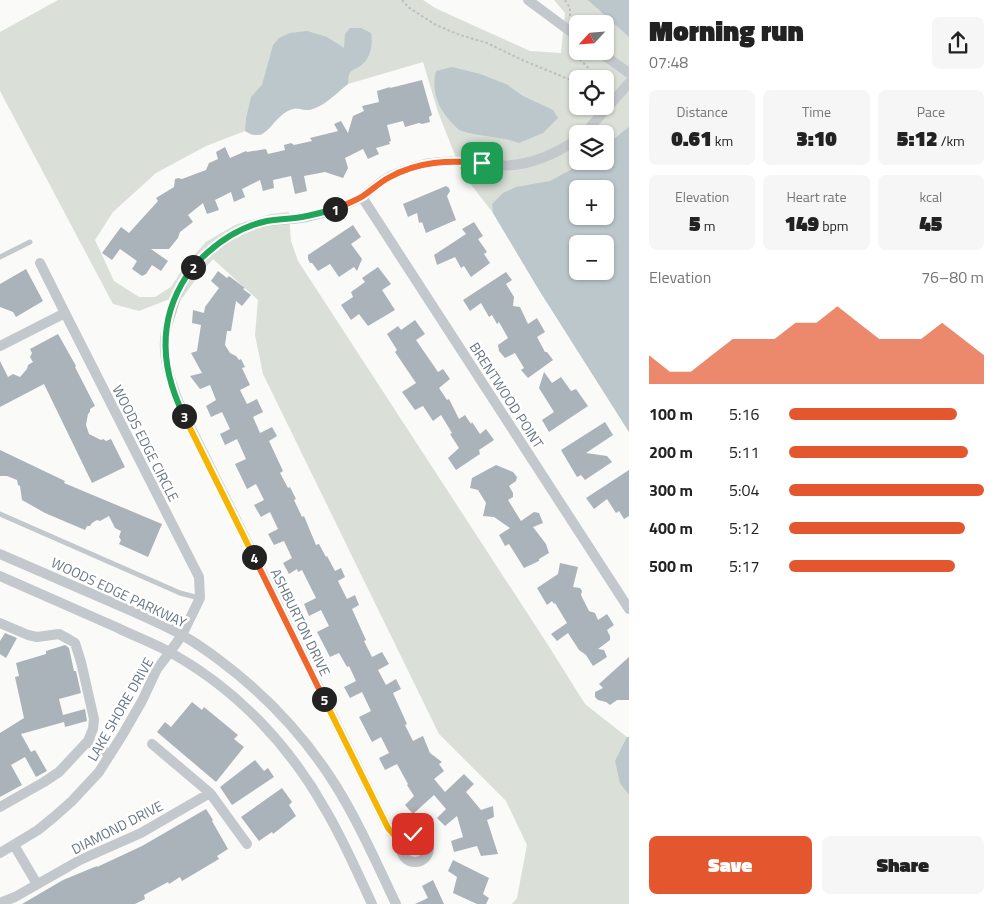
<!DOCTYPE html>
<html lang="en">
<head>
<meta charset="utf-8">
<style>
  :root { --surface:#fff; --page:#f6f6f6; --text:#222; --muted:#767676; --accent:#e4572e }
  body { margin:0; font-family:"Titillium Web",sans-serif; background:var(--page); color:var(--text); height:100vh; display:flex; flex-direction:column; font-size:19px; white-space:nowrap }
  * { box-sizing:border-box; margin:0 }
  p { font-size:16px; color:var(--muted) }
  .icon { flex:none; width:28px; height:28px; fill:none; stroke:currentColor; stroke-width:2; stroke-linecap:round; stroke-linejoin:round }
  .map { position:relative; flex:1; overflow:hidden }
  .side { display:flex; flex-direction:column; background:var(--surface); width:375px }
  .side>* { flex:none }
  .needle { width:32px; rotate:244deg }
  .buttons { position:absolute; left:569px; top:15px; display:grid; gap:10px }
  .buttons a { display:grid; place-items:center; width:45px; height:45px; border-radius:8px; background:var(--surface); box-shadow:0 1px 4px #0004; font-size:25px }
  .pin { position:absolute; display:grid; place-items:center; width:42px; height:42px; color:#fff; margin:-21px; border-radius:10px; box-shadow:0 2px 8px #0006 }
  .km { position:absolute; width:25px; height:25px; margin:-12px; border-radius:50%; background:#222; color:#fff; font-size:14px; line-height:25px; text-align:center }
  .round { display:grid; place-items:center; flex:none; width:52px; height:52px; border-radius:8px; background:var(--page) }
  .headline { display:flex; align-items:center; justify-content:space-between; height:85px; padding:0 20px }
  h1 { font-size:28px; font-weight:800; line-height:38px }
  .figures { display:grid; grid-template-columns:repeat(3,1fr); gap:8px; height:85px; padding:5px 20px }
  .figures div { display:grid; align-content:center; border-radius:8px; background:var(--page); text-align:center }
  .figures b { font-size:21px; font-weight:800 }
  .figures small { font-size:14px; font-weight:400 }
  .figures p { font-size:14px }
  .chart { height:140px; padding:10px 20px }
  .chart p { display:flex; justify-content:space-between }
  .chart svg { width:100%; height:90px; margin-top:5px; fill:var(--accent); opacity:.7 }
  .cta { display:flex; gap:10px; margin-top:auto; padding:10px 20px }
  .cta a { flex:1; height:58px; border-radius:8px; background:var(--accent); color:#fff; font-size:20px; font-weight:800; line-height:58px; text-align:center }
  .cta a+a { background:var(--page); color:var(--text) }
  ul { padding:0 20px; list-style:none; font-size:16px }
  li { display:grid; grid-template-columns:80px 60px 1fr; align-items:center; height:38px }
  li i { height:12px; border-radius:6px; background:var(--accent) }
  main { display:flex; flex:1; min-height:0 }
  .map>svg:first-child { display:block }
  .green { fill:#dadfd7; fill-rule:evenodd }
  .water { fill:#bbc7cb; fill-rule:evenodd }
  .building { fill:#aab3b9 }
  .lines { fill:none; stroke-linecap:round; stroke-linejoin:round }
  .path { stroke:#bbbfc2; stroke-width:2; stroke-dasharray:2.5 2.5; stroke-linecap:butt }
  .service { stroke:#c3c8cc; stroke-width:5 }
  .minor { stroke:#c3c8cc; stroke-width:10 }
  .split-1-casing { stroke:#fff; stroke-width:10 }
  .split-2-casing { stroke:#fff; stroke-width:10 }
  .split-3-casing { stroke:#fff; stroke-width:10 }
  .split-4-casing { stroke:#fff; stroke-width:10 }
  .split-5-casing { stroke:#fff; stroke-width:10 }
  .split-6-casing { stroke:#fff; stroke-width:10 }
  .split-1 { stroke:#f0652b; stroke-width:6 }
  .split-2 { stroke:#22a559; stroke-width:6 }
  .split-3 { stroke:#22a559; stroke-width:6 }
  .split-4 { stroke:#f5b400; stroke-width:6 }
  .split-5 { stroke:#f0652b; stroke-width:6 }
  .split-6 { stroke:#f5b400; stroke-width:6 }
  .labels { text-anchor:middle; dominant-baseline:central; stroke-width:5; stroke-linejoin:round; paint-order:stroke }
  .street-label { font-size:14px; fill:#657683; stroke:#fff }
</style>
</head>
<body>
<main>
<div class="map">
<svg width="629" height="904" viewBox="0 0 629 904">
  <rect width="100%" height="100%" fill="#fafaf8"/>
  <path class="green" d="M58 0H423L435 8 530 51 561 53 565 13 554 0H629V432L539 290 493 213 462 173 438 112 423 62 348 84 324 104 308 110 296 108 285 112 269 128 261 135H252L245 131 206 146 156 173 113 212 95 240 114 281 139 297H155L171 287 186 264 206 242 235 225 271 214 289 212 291 241 298 261 548 645 585 704 627 737H629V904H512L517 898 527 845 506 801 439 734 263 374 255 335 258 300 213 259 199 275 183 297 167 300 139 311 113 304 0 91V32ZM578 24H605V51H578ZM578 79H605V106H578ZM578 134H605V161H578ZM578 189H605V216H578ZM578 244H605V271H578Z"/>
  <path class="water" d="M588 0H629V37Z
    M350 28H361L371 33C373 44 371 59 360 66 350 72 349 70 348 84 336 93 324 107 309 110 300 111 297 105 286 112 270 121 267 144 245 131L246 119 251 97 262 85 273 45 279 38 290 33 307 31 327 37 344 48 345 34Z
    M452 67 480 74 506 84 523 96 553 110 558 118 543 133 519 143C500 136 480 137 462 131 458 130 456 127 453 124 438 109 431 92 436 71Z
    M629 127V432L539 290 493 213 492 204 503 193 516 187 550 181 587 161H605V146ZM578 189H605V216H578ZM578 244H605V271H578Z
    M627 737H629V795L620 783 615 761Z"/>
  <path class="building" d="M422 80 432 115 429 117 430 122 422 124 419 123 405 127 403 121 387 125 391 141 389 142 390 144 376 148 379 154 368 159 363 149 345 158 348 168 343 178 325 172 304 176 307 191 295 194 291 176 273 180 274 188 263 191 260 180 242 189 245 197 234 202 231 192 215 200 219 210 207 214 203 203 188 215 193 222 180 232 178 238 169 249H151L168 261 161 271 152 265 146 274 142 276 132 269 137 261 120 249 112 260 102 253 121 227 129 233 158 201 156 198 174 187 175 179 178 178 182 179 206 170 209 163 218 159 216 152 225 147 230 158 246 151 247 152 266 149 268 154 285 150 284 145 291 143 294 145 312 141 310 138 338 131 334 124 341 121 348 133 353 116 364 111 362 106 379 102 377 91 390 87V88Z
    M446 186 449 188 450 191 447 196 456 220 426 233 422 222 419 223 417 213 408 217 403 204Z
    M474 222 483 236 478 239 487 252 484 254 490 263 471 277 464 266 461 268 455 257 437 265 434 255 466 234 462 229Z
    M353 225 361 237 351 244 362 259 357 271 354 267 339 277 330 264 318 271 312 263H310L308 259V255Z
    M378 267 391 284 382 290 395 310 368 326 359 314 351 320 341 305 353 297 351 292 365 282 362 278Z
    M26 269 43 301 16 317 13 312 0 307V284Z
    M218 271 227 278 229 276 245 288 243 289 251 295 242 306 236 301 231 331H227L225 345 230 353 236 356 239 360 241 359 245 367 242 368 250 385 240 390 247 404 257 399 263 412 253 417 260 433 272 427 277 436 269 441 283 471 280 473 288 488 290 487 296 499 294 500 302 517 304 516 316 545 319 544 326 557 327 556 335 571 341 568 345 577 338 581 347 599 355 595 359 605 352 609 366 640 364 641 372 657 382 652 389 664 378 670 386 685 396 679 401 689 393 693 407 724 405 725 413 741 423 736 430 753 442 762 439 764 444 771 434 779 445 792 464 774 474 784 466 792 481 810 493 806 494 817 487 820 498 854 481 856 477 846 454 852 451 841 463 837 457 816 445 826 437 818 446 809 434 795 413 814 405 805 414 796 407 785 408 784 397 764 385 770 379 758 389 753 381 737 372 742 359 717 371 711 362 692 350 698 344 687 356 681 349 666 347 667 339 653 330 657 317 632 329 626 321 610 309 616 304 604 316 598 302 570 298 572 297 569 289 574 283 563 292 558 284 541 274 545 268 534 278 529 270 512 261 517 254 505 264 500 256 484 247 489 235 464 246 459 237 439 225 445 220 434 230 429 222 412 211 417 206 406 216 400 210 385 200 389 190 376 202 373 191 353 197 351 201 325 192 323 193 310 204 313 205 307 219 288 211 281Z
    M506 272 512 280 506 284 514 297 513 306 520 307 528 324 537 318 545 332 537 337 545 352H547L553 360 528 378 521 370 524 368 515 353 505 358 499 351 498 345 508 338 499 322 497 324 492 315 489 317 481 303 470 311 463 300Z
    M415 320 425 334 416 340 438 372 443 369 450 379 439 388 447 400 449 399 459 419 465 415 471 424 472 422 480 434 486 429 494 440 479 450 480 454 456 470 448 458 459 448 450 434 452 433 441 415 433 421 423 406 415 410 402 392 416 383 395 352 397 350 387 334 398 326 401 330Z
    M58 334 76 366 75 367 95 406 90 409V412L88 414 86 425 89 434 101 440 103 439 106 441 111 439 125 467 92 483 44 384 0 407V361L8 377 13 374 20 377 27 369 28 365 33 362 30 357 32 353 30 349Z
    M544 372 552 383 561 377 571 391 576 389 588 406 549 432 542 420 554 412 539 388Z
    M605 422 613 435 586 453 607 456 612 462 585 480 581 475 577 477 561 450Z
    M0 450 65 481 64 483 162 524 148 557 119 544 121 540 119 537 121 531 115 528 109 516 100 521 97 520 92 523 90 526H87L85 530 45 513 22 500 20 486 18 485 17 480 7 476H0Z
    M496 465 513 472 517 477 516 481 509 486 513 493V497L508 500 521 521 534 512 539 513 543 523 533 527 546 544 549 553 539 559V561L524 568 509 544 505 546 499 535 510 528 494 517 483 516 486 503 478 490 470 488 472 478Z
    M629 470V516L624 519 619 511 616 513 607 499 594 509 586 498Z
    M560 563 578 567 573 587 580 588 582 591 581 595 589 611 595 613 598 620 607 614 614 625 607 630 610 636V640L598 649 604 650 607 657 593 666 586 655 579 650 568 633 557 641 551 634 567 623 555 603 554 604 552 601 547 605 537 588 558 574Z
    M5 633 17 638 6 658 0 654V641Z
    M65 645 69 648 74 671H76L81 693 59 699 63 715 85 709 87 721 65 727 64 722 21 734 31 752 35 750 47 771 36 777 25 757 11 765 22 785 0 797V733L24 718 15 677 19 676 16 663 46 654V651Z
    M629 657V700H617L610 705 606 702 598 700 595 697V692L603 688 599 684Z
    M192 702 202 710 204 707 238 735 234 739 244 747 216 782 157 732 165 722 171 727Z
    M255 760 264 771 268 768 274 777 232 805 220 787Z
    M282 788 292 802 289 805 296 816 273 834 272 832 259 841 241 817Z
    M206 809 213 820 212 821 228 849 217 856 219 859 182 881 180 877 169 884 168 882 144 895 145 899 135 904H22L63 880 97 866V867L142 846Z
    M453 860 489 878 483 894 489 898 486 904H477L453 893 457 877 448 871Z
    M433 880 444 904H415L428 898 422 886Z"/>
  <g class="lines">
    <path class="path" d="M402 0 408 7 436 25 460 35 487 43 522 60 578 83
      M565 0 570 8V18
      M570 43V49L599 79"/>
    <path class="service" d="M0 257 30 242
      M0 514 180 593 199 598"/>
    <path class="minor" d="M528 0 578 37
      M598 51 629 73
      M584 134 629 83
      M362 197 629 609
      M40 263 65 313
      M0 346 65 313 199 577 200 598 182 635 170 652 157 669 142 701 123 734 99 772 72 801 54 817 38 830 0 853
      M0 554C37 570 74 586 111 602 134 612 158 622 180 634 193 641 206 650 218 659 265 694 305 736 336 786 359 823 377 864 396 904
      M0 576C39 593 79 611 118 628 136 637 156 644 173 654 237 690 289 745 325 809 343 839 357 872 372 904
      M0 623 28 635 37 637 59 634 70 640 75 643 81 662 94 719 93 729 88 741 59 772 44 782 0 807
      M88 741 110 755
      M152 744 210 793 247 844
      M401 848a14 14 0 1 1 28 0a14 14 0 1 1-28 0Z
      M402 841 391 832 385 822 181 408C173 389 166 370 165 350 164 337 167 324 171 313 180 279 197 258 226 239 234 233 243 228 253 225 269 220 285 220 301 218 314 216 326 212 338 208 345 205 355 201 362 197 371 191 379 182 389 177 400 171 413 167 425 164 449 159 472 163 496 165 525 168 554 155 578 139
      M14 845 37 884
      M0 903 15 897 80 860 141 833 210 793"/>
  </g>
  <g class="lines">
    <g class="split-1-casing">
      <path id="split-1" d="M335 209C344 205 355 201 363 196 372 190 379 183 388 178 418 161 449 160 482 163"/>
    </g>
    <g class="split-2-casing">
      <path id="split-2" d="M193 267C213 245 238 227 267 221 278 219 290 219 302 217 313 215 324 212 335 209"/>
    </g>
    <g class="split-3-casing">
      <path id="split-3" d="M184 416C159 365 157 314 193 267"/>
    </g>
    <g class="split-4-casing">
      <path id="split-4" d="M184 416 254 557"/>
    </g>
    <g class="split-5-casing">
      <path id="split-5" d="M254 557 324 699"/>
    </g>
    <g class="split-6-casing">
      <path id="split-6" d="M324 699 388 828 395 836 402 841 408 835 413 834"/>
    </g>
    <use href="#split-1" class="split-1"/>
    <use href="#split-2" class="split-2"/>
    <use href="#split-3" class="split-3"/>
    <use href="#split-4" class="split-4"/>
    <use href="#split-5" class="split-5"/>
    <use href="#split-6" class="split-6"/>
  </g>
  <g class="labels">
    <g class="street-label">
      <text transform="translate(507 395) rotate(57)">BRENTWOOD POINT</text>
      <text transform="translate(146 443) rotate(63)">WOODS EDGE CIRCLE</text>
      <text transform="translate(119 592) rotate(25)">WOODS EDGE PARKWAY</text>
      <text transform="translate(301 622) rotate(64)">ASHBURTON DRIVE</text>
      <text transform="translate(120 709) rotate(-60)">LAKE SHORE DRIVE</text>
      <text transform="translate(117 827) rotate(-27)">DIAMOND DRIVE</text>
    </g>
  </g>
</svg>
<div class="buttons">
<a><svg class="needle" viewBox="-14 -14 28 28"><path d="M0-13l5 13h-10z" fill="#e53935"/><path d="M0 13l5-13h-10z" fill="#767676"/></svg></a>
<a><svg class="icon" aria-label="locate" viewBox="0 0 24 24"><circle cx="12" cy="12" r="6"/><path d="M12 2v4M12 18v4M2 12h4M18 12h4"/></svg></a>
<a><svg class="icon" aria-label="layers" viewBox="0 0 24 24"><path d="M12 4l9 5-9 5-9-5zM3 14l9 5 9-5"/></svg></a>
<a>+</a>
<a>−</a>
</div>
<div class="pin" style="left:482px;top:163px;background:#1e9e55"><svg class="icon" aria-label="arrive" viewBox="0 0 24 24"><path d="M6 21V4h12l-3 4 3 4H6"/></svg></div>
<div class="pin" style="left:413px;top:834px;background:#d93025"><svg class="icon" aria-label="check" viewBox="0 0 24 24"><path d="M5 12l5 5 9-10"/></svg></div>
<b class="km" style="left:335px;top:209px">1</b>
<b class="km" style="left:193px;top:267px">2</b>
<b class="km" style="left:184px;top:416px">3</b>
<b class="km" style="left:254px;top:557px">4</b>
<b class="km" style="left:324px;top:699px">5</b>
</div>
<section class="side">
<div class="headline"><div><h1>Morning run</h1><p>07:48</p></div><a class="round"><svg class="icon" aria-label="share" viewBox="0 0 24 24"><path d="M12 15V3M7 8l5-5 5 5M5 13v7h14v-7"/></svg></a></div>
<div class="figures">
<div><p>Distance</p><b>0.61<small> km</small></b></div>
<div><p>Time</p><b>3:10</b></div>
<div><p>Pace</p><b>5:12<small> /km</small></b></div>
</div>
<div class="figures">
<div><p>Elevation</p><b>5<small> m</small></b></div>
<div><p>Heart rate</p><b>149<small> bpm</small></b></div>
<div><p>kcal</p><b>45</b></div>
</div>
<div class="chart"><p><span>Elevation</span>76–80 m</p>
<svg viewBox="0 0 160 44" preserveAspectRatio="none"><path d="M0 44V30L10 38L20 38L30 30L40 22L50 22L60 22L70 14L80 14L90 6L100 14L110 22L120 22L130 22L140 14L150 22L160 30V44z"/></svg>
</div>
<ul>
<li><b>100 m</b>5:16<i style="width:86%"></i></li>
<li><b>200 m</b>5:11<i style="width:92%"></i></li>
<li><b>300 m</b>5:04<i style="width:100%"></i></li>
<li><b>400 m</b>5:12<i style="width:90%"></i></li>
<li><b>500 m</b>5:17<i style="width:85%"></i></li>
</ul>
<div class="cta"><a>Save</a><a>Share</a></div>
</section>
</main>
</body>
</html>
